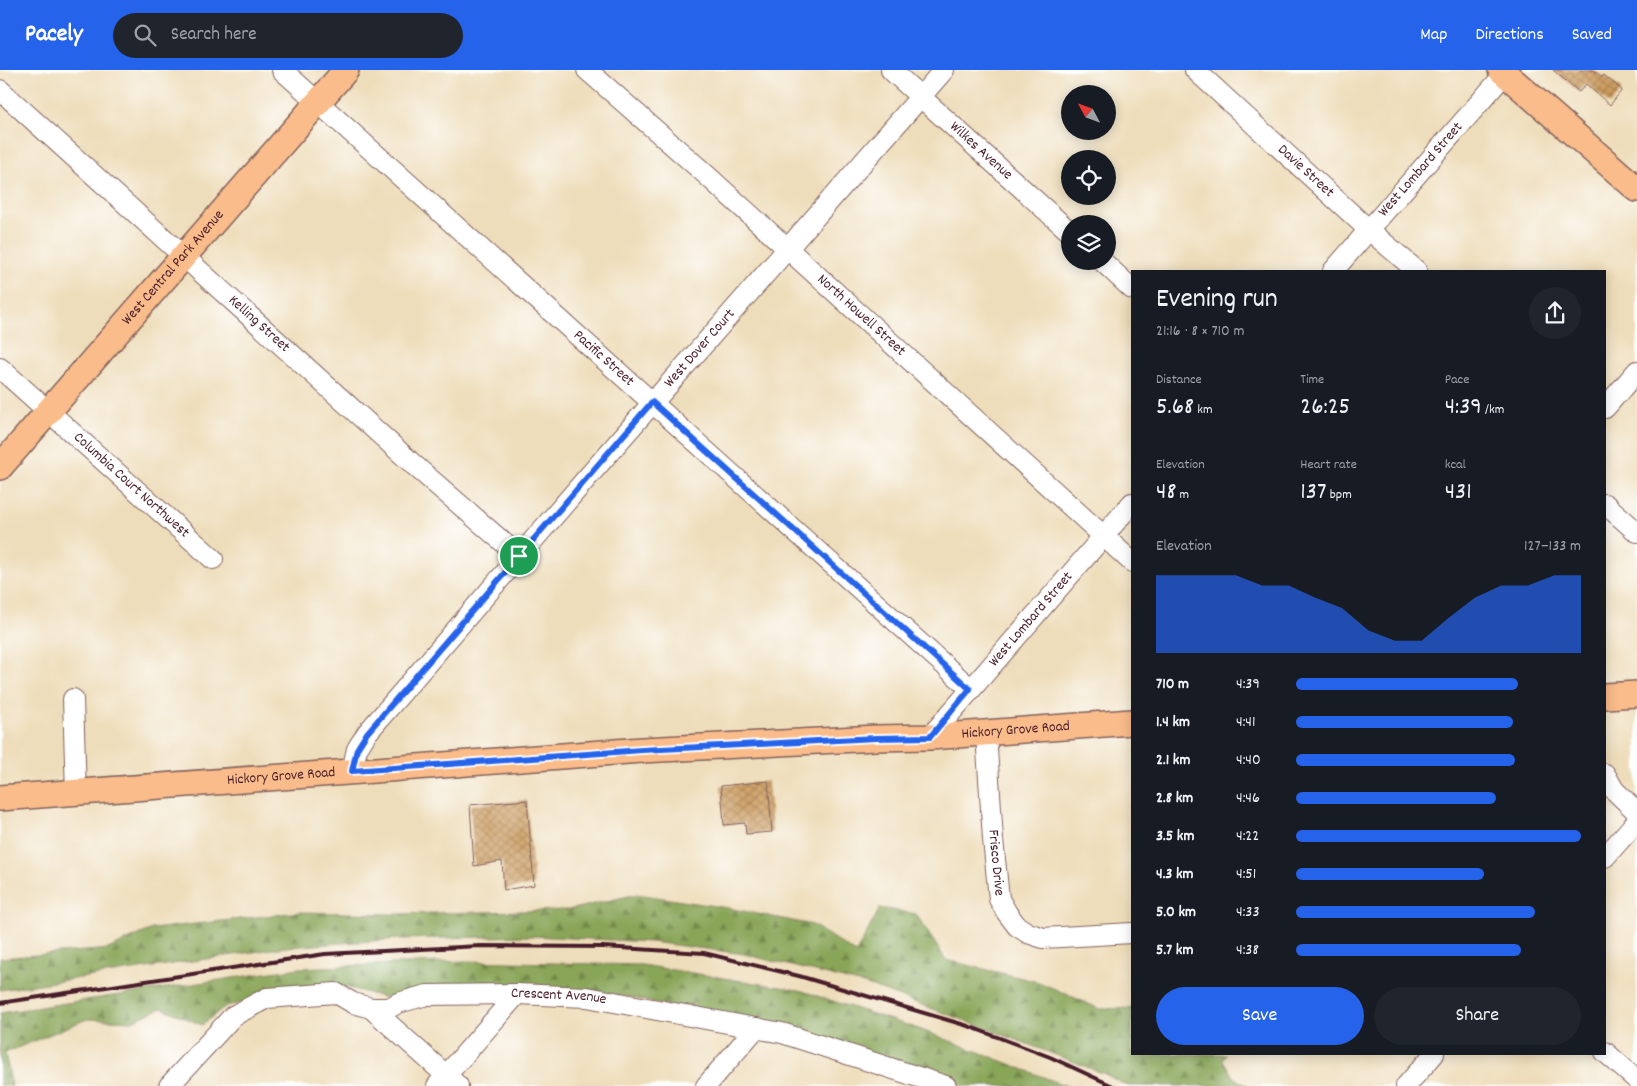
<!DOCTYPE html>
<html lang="en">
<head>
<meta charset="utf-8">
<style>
  :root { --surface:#171b24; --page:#20242c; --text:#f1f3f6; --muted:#9ea1a6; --accent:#2563eb }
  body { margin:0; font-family:Dekko,sans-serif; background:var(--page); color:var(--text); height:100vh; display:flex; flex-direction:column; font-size:19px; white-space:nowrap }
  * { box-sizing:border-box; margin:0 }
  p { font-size:16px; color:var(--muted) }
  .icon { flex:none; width:28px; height:28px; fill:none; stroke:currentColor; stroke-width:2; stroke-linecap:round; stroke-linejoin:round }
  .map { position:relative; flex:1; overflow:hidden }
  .side { position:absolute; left:1131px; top:200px; width:475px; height:785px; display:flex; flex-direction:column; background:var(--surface); border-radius:0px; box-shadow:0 2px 12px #0003 }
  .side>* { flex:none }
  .needle { width:32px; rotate:311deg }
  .fabs { position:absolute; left:1061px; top:15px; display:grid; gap:10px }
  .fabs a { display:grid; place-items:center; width:55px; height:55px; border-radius:50%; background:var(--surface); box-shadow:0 2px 12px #0003; font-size:25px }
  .pin { position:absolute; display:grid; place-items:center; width:42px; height:42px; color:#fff; margin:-21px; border:2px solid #fff; border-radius:50%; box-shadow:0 1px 5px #0007 }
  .round { display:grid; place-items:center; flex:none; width:52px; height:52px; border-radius:26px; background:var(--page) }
  .overview { display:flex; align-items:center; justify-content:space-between; height:85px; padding:0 25px }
  h1 { font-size:28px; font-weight:600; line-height:38px }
  .figures { display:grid; grid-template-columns:repeat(3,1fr); gap:8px; height:85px; padding:5px 25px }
  .figures div { display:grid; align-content:center }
  .figures b { font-size:25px; font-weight:600 }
  .figures small { font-size:14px; font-weight:400 }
  .figures p { font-size:14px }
  .chart { height:140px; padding:10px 25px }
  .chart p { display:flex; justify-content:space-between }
  .chart svg { width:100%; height:90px; margin-top:5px; fill:var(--accent); opacity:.7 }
  .primary-button { display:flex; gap:10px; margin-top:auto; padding:10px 25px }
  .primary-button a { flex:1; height:58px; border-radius:30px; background:var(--accent); color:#fff; font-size:20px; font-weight:600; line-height:58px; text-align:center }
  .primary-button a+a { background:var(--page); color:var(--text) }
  ul { padding:0 25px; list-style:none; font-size:16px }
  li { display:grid; grid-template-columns:80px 60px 1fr; align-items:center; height:38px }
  li i { height:12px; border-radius:6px; background:var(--accent) }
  header { display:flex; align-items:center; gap:30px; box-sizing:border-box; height:70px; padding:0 25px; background:var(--accent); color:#fff }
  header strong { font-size:24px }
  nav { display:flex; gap:28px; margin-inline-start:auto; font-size:18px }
  .search { width:350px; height:45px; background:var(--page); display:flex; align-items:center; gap:12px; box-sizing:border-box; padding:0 18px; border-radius:28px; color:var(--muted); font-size:19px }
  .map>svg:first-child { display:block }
  .forest { fill:url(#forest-firs); stroke:#6a6242 }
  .building { fill:url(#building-cross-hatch) }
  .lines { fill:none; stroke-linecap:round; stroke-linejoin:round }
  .minor-casing { stroke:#83625d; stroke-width:22 }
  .major-casing { stroke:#83625d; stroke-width:28 }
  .minor { stroke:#fff; stroke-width:20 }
  .major { stroke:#f9bc8a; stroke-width:25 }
  .rail { stroke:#4a1f2b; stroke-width:4 }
  .route-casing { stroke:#fff; stroke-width:10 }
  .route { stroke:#2563eb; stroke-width:6 }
  .labels { text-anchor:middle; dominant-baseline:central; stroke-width:4; stroke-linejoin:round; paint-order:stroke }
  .street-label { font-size:15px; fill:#4a1f2b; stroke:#fff }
</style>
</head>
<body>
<header>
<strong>Pacely</strong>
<div class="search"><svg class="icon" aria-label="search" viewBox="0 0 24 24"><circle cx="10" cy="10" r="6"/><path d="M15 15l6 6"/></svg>Search here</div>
<nav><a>Map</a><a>Directions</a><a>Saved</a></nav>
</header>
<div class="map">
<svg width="1637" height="1016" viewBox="0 0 1637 1016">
  <defs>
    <pattern id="forest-firs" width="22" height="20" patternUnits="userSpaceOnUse" patternTransform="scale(1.25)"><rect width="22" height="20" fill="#89a658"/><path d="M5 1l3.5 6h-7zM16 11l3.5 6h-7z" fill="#728749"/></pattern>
    <pattern id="building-cross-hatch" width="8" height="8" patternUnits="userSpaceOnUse" patternTransform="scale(1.25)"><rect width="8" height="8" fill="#cc9b5d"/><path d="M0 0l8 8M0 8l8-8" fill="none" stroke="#a87e4d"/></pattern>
  </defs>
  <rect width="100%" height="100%" fill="#fff"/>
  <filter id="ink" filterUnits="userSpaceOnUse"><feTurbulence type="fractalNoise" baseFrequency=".02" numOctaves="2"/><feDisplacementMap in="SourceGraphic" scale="10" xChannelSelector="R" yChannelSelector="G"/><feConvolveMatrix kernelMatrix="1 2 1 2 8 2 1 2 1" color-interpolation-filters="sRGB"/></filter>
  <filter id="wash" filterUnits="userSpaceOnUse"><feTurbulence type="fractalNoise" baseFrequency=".0096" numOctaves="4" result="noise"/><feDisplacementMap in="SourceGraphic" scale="20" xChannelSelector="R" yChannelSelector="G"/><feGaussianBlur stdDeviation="1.12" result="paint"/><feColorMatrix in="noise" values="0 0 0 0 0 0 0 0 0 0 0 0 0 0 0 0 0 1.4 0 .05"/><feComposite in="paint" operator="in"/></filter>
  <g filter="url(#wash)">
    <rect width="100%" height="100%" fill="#eeddba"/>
    <path class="forest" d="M637 824 728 838 813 855 856 883 880 838 916 844 946 890 1039 912 1100 939 1132 938V984H1226L1223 990 1234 1008 1249 1016H1127L1105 1004 996 962 867 915 744 884 651 872 530 866 400 869 286 877 0 920V888L108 879 152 859 300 842 394 844 568 840Z
      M464 891 642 895 799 920 919 959 1067 1016H964L857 980 624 926 390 929 335 914 226 936 202 955 162 938 132 951 87 949 5 983 12 1016H0V943L299 898Z"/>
    <g id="blocks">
      <path class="building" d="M1553 0H1594L1602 7 1604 5 1622 20 1610 35 1586 14 1579 22Z
        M768 711 772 762 746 764 745 753 724 755 721 716Z
        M527 730 534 815 504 820 502 791 474 796 470 735Z"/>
    </g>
  </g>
  <g filter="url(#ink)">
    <use href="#blocks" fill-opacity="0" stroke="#83625d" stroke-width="1"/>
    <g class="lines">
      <g class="minor-casing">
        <g id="minor">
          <path id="s1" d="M282 0 971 619"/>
          <path id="s2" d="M587 0 702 101 1132 492"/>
          <path id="s3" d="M891 0 1070 162"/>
          <path id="s4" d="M1195 0 1369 160 1417 201"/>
          <path id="s5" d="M0 20 414 395 519 486"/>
          <path d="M1102 191 1132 219"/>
          <path id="s6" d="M1333 201 1508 0"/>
          <path id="s7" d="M0 298 213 489"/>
          <path d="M1605 338 1637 301"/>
          <path d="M1605 434 1637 462"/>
          <path d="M73 629 76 723"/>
          <path id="s8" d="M986 664 993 769 999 829 1007 843 1017 856 1028 863 1043 868 1132 863"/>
          <path id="s9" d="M930 667 1132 433"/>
          <path id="s10" d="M352 701 357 679 367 663 586 409 944 0"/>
          <path d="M1605 704 1614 720 1637 742"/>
          <path d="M1605 787 1637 751"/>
          <path d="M371 938 458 1016"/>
          <path d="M1605 982 1637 1010"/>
          <path id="s11" d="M169 1016 233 946 267 928 336 923 353 933 371 938H389L398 933 427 925 517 924 587 927 782 963 946 1016"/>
          <path d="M437 1016 517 924"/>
          <path d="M706 1016 756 958"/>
          <path d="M1406 1016 1434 984"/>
        </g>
      </g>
      <g class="major-casing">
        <g id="major">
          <path d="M1501 0 1637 119"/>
          <path id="s12" d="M0 397 346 0"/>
          <path d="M1605 626 1637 624"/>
          <path id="s13" d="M0 728 642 680 876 668 930 667 1132 652"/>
        </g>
      </g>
      <use href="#minor" class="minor"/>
      <use href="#major" class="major"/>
      <path class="rail" d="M0 933 325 884 480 876 603 877 704 883 799 906 968 956 1050 987 1113 1016"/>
    </g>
  </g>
  <g class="lines" filter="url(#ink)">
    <g class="route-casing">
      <path id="route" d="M652 332 970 619 930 667 876 668 642 680 352 701 357 679 367 663Z"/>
    </g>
    <use href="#route" class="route"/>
  </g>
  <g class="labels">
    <g class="street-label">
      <text stroke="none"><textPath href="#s3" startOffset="121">Wilkes Avenue</textPath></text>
      <text stroke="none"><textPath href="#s4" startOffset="150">Davie Street</textPath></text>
      <text stroke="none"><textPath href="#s6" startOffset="134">West Lombard Street</textPath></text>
      <text stroke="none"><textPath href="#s12" startOffset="264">West Central Park Avenue</textPath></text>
      <text stroke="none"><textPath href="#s2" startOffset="368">North Howell Street</textPath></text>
      <text stroke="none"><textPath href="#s5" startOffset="349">Kelling Street</textPath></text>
      <text stroke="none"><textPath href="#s10" startOffset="550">West Dover Court</textPath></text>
      <text stroke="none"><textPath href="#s1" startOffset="432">Pacific Street</textPath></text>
      <text stroke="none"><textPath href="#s7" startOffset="176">Columbia Court Northwest</textPath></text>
      <text stroke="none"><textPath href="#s9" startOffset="155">West Lombard Street</textPath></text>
      <text stroke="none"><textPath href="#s13" startOffset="1018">Hickory Grove Road</textPath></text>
      <text stroke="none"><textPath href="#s13" startOffset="282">Hickory Grove Road</textPath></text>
      <text stroke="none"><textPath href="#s8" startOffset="129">Frisco Drive</textPath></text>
      <text stroke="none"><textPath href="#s11" startOffset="431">Crescent Avenue</textPath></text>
    </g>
  </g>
</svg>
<div class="fabs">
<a><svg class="needle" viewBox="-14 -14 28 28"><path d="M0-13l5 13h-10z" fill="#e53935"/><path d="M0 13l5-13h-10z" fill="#9ea1a6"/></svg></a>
<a><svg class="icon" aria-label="locate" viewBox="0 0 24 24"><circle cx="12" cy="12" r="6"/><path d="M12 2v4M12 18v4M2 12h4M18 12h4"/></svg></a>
<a><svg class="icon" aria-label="layers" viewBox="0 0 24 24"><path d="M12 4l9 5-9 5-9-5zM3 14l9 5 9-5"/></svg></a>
</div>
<div class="pin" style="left:519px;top:486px;background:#1e9e55"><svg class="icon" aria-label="arrive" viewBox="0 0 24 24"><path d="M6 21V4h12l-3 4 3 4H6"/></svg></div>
<section class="side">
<div class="overview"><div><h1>Evening run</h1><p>21:16 · 8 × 710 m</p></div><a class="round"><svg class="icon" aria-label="share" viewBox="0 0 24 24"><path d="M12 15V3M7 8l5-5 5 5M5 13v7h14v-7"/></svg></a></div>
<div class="figures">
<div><p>Distance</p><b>5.68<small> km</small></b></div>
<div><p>Time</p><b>26:25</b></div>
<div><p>Pace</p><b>4:39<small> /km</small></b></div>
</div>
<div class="figures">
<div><p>Elevation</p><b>48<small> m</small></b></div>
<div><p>Heart rate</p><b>137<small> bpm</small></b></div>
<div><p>kcal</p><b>431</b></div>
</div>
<div class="chart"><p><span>Elevation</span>127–133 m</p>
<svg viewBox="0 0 160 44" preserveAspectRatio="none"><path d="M0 44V6L10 6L20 6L30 6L40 11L50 11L60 17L70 22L80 33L90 38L100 38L110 27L120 17L130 11L140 11L150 6L160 6V44z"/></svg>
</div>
<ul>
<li><b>710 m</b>4:39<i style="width:78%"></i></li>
<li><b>1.4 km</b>4:41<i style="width:76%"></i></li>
<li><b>2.1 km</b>4:40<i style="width:77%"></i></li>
<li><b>2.8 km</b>4:46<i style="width:70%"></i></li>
<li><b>3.5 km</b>4:22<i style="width:100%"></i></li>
<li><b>4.3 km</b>4:51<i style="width:66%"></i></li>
<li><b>5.0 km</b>4:33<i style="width:84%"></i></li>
<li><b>5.7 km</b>4:38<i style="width:79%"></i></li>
</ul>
<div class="primary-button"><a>Save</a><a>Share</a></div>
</section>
</div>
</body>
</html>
